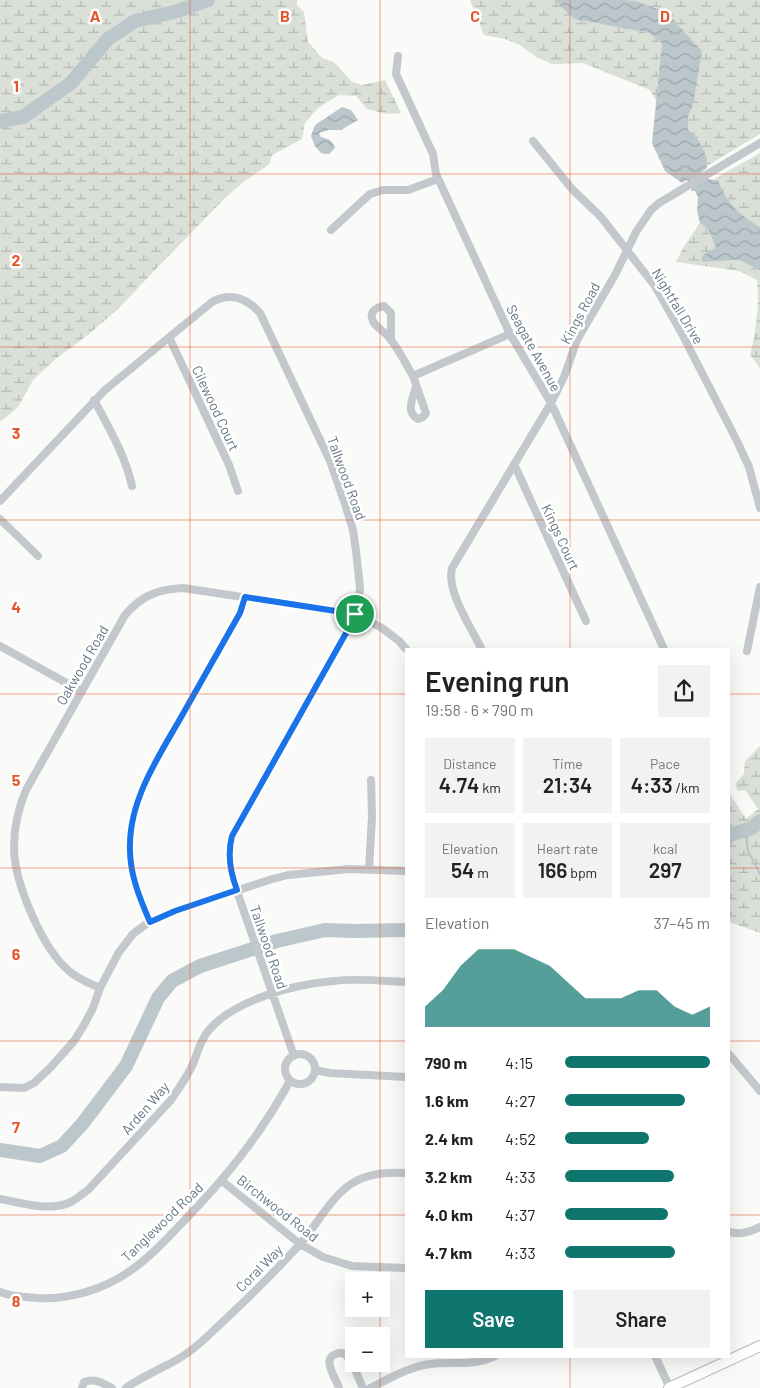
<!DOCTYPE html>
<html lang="en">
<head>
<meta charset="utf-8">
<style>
  :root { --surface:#fff; --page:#f2f2f2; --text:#222; --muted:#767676; --accent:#0f766e }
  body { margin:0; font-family:Barlow,sans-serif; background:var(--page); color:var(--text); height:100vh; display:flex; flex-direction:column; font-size:19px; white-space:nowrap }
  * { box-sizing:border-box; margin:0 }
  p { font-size:16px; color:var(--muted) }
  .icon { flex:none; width:28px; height:28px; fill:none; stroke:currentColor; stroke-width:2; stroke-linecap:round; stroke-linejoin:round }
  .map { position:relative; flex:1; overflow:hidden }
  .panel { position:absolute; left:405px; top:648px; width:325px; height:710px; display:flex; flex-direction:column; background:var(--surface); border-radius:0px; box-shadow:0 5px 20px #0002 }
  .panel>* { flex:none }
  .tools { position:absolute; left:345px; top:1272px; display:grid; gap:10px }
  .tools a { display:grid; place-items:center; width:45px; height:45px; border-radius:0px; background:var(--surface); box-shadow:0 5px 20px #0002; font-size:25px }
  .pin { position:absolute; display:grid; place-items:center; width:42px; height:42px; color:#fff; margin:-21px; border:2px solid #fff; border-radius:50%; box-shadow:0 1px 5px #0007 }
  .round { display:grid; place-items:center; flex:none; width:52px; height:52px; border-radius:0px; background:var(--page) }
  .headline { display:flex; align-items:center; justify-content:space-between; height:85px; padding:0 20px }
  h1 { font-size:28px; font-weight:600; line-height:38px }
  .figures { display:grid; grid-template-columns:repeat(3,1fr); gap:8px; height:85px; padding:5px 20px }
  .figures div { display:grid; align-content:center; border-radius:0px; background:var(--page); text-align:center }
  .figures b { font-size:21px; font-weight:600 }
  .figures small { font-size:14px; font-weight:400 }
  .figures p { font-size:14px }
  .chart { height:140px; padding:10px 20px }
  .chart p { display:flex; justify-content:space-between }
  .chart svg { width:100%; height:90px; margin-top:5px; fill:var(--accent); opacity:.7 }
  .action { display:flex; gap:10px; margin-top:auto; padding:10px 20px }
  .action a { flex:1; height:58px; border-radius:0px; background:var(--accent); color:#fff; font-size:20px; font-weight:600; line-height:58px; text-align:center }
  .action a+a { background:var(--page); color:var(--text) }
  ul { padding:0 20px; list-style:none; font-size:16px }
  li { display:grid; grid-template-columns:80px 60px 1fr; align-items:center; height:38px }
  li i { height:12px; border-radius:6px; background:var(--accent) }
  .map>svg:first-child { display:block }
  .wetland { fill:url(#wetland-marsh) }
  .water { fill:url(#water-waves) }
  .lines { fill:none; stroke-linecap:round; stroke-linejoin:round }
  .stream { stroke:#bbc7cb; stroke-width:2.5 }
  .river { stroke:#bbc7cb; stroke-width:14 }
  .secondary-casing { stroke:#b3babf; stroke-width:12 }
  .street { stroke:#c3c8cc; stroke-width:8 }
  .secondary { stroke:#fff; stroke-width:10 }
  .route-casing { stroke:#fff; stroke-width:10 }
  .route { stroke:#1a73e8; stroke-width:6 }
  .grid { fill:none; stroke:#e4572e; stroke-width:1; stroke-opacity:0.55 }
  .labels { text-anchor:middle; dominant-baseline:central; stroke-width:5; stroke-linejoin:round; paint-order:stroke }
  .street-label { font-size:14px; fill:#657683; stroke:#fff }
  .grid-label { font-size:16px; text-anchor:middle; font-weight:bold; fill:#e4572e; stroke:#fff; stroke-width:5; stroke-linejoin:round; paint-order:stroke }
</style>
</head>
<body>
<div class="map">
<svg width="760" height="1388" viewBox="0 0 760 1388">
  <defs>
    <pattern id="wetland-marsh" width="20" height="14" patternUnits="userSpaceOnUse" patternTransform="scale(1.25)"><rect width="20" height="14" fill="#dadfd7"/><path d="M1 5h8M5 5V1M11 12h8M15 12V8" fill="none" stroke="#b4b9b4"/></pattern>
    <pattern id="water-waves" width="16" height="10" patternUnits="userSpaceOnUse" patternTransform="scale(1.25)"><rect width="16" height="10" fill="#bbc7cb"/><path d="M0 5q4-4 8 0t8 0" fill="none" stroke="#9ca6aa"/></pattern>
  </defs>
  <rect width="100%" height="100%" fill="#fafaf8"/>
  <path class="wetland" d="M0 0H297V5L304 12 308 42 322 58 334 62 352 82 362 85 385 80 401 113 387 114 367 109 356 96 339 95 318 108 305 123 302 139 272 155 270 163 267 166 246 180 227 196 154 271 118 309 88 335 58 357 33 380 18 407 0 422Z
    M470 0H554L574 19 649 33 662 43 657 102 650 90 583 63 552 64 538 58 518 44 505 39 484 35Z
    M626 0H760V134L707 166C705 150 701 140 688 131V117L693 105 666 12 636 1Z
    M760 153V227C740 216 726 202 718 180L714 179Z
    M700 223 708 229 716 248 703 256V262L739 260 760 270V368L750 355C756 331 760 304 757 280L739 271 676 262 683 248Z
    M760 746V933L729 922V795L730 794 746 819 758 809 745 790 738 791 735 784 744 774 745 761Z"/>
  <path class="water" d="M554 0H626L636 1 666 12 702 51 693 105 688 117V130C701 140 707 152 707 168L703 171 702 174 705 179 718 180C726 202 740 216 760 227V270L739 260 703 262 701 259 703 255 716 248 708 229 700 223 697 211 698 197 695 191H691L692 187 687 180 682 183 665 171 652 143 662 43 649 33 574 19Z
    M342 107 351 110 358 120 341 130H329L319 133 321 137C329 139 332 140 335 148L329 154 321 153 315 146 311 136 315 125Z"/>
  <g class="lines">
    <path class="stream" d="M745 830 748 851 760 874"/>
    <path class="river" d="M0 121 23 117 71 83 108 39 135 21 178 11 208 0
      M729 835 752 828 760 821
      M0 1150 40 1156 62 1146 83 1123 126 1066 158 998 172 981 200 966 277 941 325 930 354 931 406 930"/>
    <g class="secondary-casing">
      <path id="secondary" d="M669 1388 760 1346"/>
    </g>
    <path class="street" d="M398 56 396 74 433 154 436 174 510 334 551 403 664 649
      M533 141 572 189 601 217 655 286 681 332 737 441 749 467 760 508
      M331 230 370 194 383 190H408L438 179
      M169 337 229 465 238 491
      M391 340V313L384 306C378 307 370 310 372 318 373 326 383 330 387 335 398 347 405 363 413 376L510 334
      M413 376 426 413 423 417 418 419C405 412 413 398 416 387
      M94 400C109 428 125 455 132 486
      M514 464 586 621
      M0 501 105 390 212 302C230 292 247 298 260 313L330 461 345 504 353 530 356 551 360 588 358 603 350 625 237 825C228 845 228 855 232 877L294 1056
      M0 519 38 556
      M0 646 81 691
      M481 648C471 627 446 591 452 568L551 403 564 377 577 340 615 275 636 232 651 210 659 203 760 143
      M747 651 760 587
      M369 869 372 817 371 780
      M149 922C139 897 129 872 130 845 130 797 161 753 184 712 203 679 221 646 240 613L245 597
      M100 988C89 983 78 979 69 971 42 948 14 882 14 847 14 826 18 809 26 790L125 615C141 596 158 589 183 588L355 614 382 628 399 641 406 649
      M729 1054 760 1091
      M285 1069a15 15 0 1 1 30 0a15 15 0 1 1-30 0Z
      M315 1070 330 1073 406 1077
      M0 1087 24 1088 34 1083 51 1067 74 1041 84 1025 93 1008 100 988 119 952 133 934 149 922 175 911 269 880 288 875 349 869 406 871
      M222 1181 300 1244 323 1257 352 1266 406 1268
      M0 1199C23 1203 49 1212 71 1202 77 1199 82 1194 88 1190L171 1100C179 1088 187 1077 193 1064 198 1052 200 1040 209 1030 234 1000 295 984 334 981 358 978 382 981 406 982
      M729 1232C741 1235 749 1232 760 1227
      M0 1292C11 1297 25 1297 37 1298 67 1300 102 1290 127 1273 147 1260 164 1242 180 1225 225 1179 259 1137 290 1081
      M655 1356 670 1388
      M82 1388 84 1382C95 1378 102 1383 112 1388
      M126 1388C138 1379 152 1373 165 1366 183 1358 200 1344 214 1330 243 1303 273 1274 300 1244 317 1225 330 1198 351 1184 368 1173 387 1172 406 1173
      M339 1388C336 1379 321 1358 336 1354 340 1352 344 1353 347 1356 354 1364 358 1378 363 1388
      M370 1388C389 1379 410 1366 431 1364 455 1361 471 1367 495 1356"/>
    <use href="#secondary" class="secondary"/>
  </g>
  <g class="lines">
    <g class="route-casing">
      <path id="route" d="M245 597 355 614 350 626 232 836C227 855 230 872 237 890L175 911 150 922C139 897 129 872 130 845 130 797 161 753 184 712 203 679 221 646 240 613Z"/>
    </g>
    <use href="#route" class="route"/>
  </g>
  <path class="grid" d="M190 0V1388M380 0V1281M570 0V649M0 174H760M0 347H760M0 520H760M0 694H406M729 694H760M0 868H406M729 868H760M0 1041H406M729 1041H760M0 1215H406M729 1215H760M380 1309V1336M570 1356V1388M380 1364V1388"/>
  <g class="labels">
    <g class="street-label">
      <text transform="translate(678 306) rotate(59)">Nightfall Drive</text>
      <text transform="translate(580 313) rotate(-62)">Kings Road</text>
      <text transform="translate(534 348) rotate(61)">Seagate Avenue</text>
      <text transform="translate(216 408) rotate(65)">Cilewood Court</text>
      <text transform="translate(347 478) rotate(70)">Tallwood Road</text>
      <text transform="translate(561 537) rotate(65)">Kings Court</text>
      <text transform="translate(82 665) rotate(-60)">Oakwood Road</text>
      <text transform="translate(269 947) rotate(71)">Tallwood Road</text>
      <text transform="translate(145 1108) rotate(-49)">Arden Way</text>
      <text transform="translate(278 1208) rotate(38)">Birchwood Road</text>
      <text transform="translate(162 1222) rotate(-44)">Tanglewood Road</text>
      <text transform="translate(259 1268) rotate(-45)">Coral Way</text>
    </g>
  </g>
  <g class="grid-label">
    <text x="95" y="22">A</text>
    <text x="285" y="22">B</text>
    <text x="475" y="22">C</text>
    <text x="665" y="22">D</text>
    <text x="16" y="92">1</text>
    <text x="16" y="266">2</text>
    <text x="16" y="439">3</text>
    <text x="16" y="613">4</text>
    <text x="16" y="786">5</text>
    <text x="16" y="960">6</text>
    <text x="16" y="1133">7</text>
    <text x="16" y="1307">8</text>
  </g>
</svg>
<div class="tools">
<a>+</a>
<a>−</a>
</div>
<div class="pin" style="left:355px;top:614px;background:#1e9e55"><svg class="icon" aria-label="arrive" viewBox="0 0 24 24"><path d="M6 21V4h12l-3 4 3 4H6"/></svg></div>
<section class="panel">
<div class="headline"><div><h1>Evening run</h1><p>19:58 · 6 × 790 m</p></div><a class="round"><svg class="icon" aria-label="share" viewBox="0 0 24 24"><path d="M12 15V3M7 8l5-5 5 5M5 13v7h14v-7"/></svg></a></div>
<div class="figures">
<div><p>Distance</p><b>4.74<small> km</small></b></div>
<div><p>Time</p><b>21:34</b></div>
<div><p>Pace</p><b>4:33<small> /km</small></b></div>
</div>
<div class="figures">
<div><p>Elevation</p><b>54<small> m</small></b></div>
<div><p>Heart rate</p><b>166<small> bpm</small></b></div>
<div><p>kcal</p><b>297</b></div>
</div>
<div class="chart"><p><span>Elevation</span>37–45 m</p>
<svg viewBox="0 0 160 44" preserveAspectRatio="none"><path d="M0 44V34L10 26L20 14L30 6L40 6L50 6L60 10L70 14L80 22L90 30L100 30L110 30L120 26L130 26L140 34L150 38L160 34V44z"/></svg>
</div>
<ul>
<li><b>790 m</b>4:15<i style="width:100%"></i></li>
<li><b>1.6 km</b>4:27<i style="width:83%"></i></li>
<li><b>2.4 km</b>4:52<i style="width:58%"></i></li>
<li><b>3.2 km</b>4:33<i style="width:75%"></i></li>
<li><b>4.0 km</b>4:37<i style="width:71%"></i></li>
<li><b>4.7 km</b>4:33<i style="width:76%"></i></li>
</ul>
<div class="action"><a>Save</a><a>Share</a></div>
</section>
</div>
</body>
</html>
